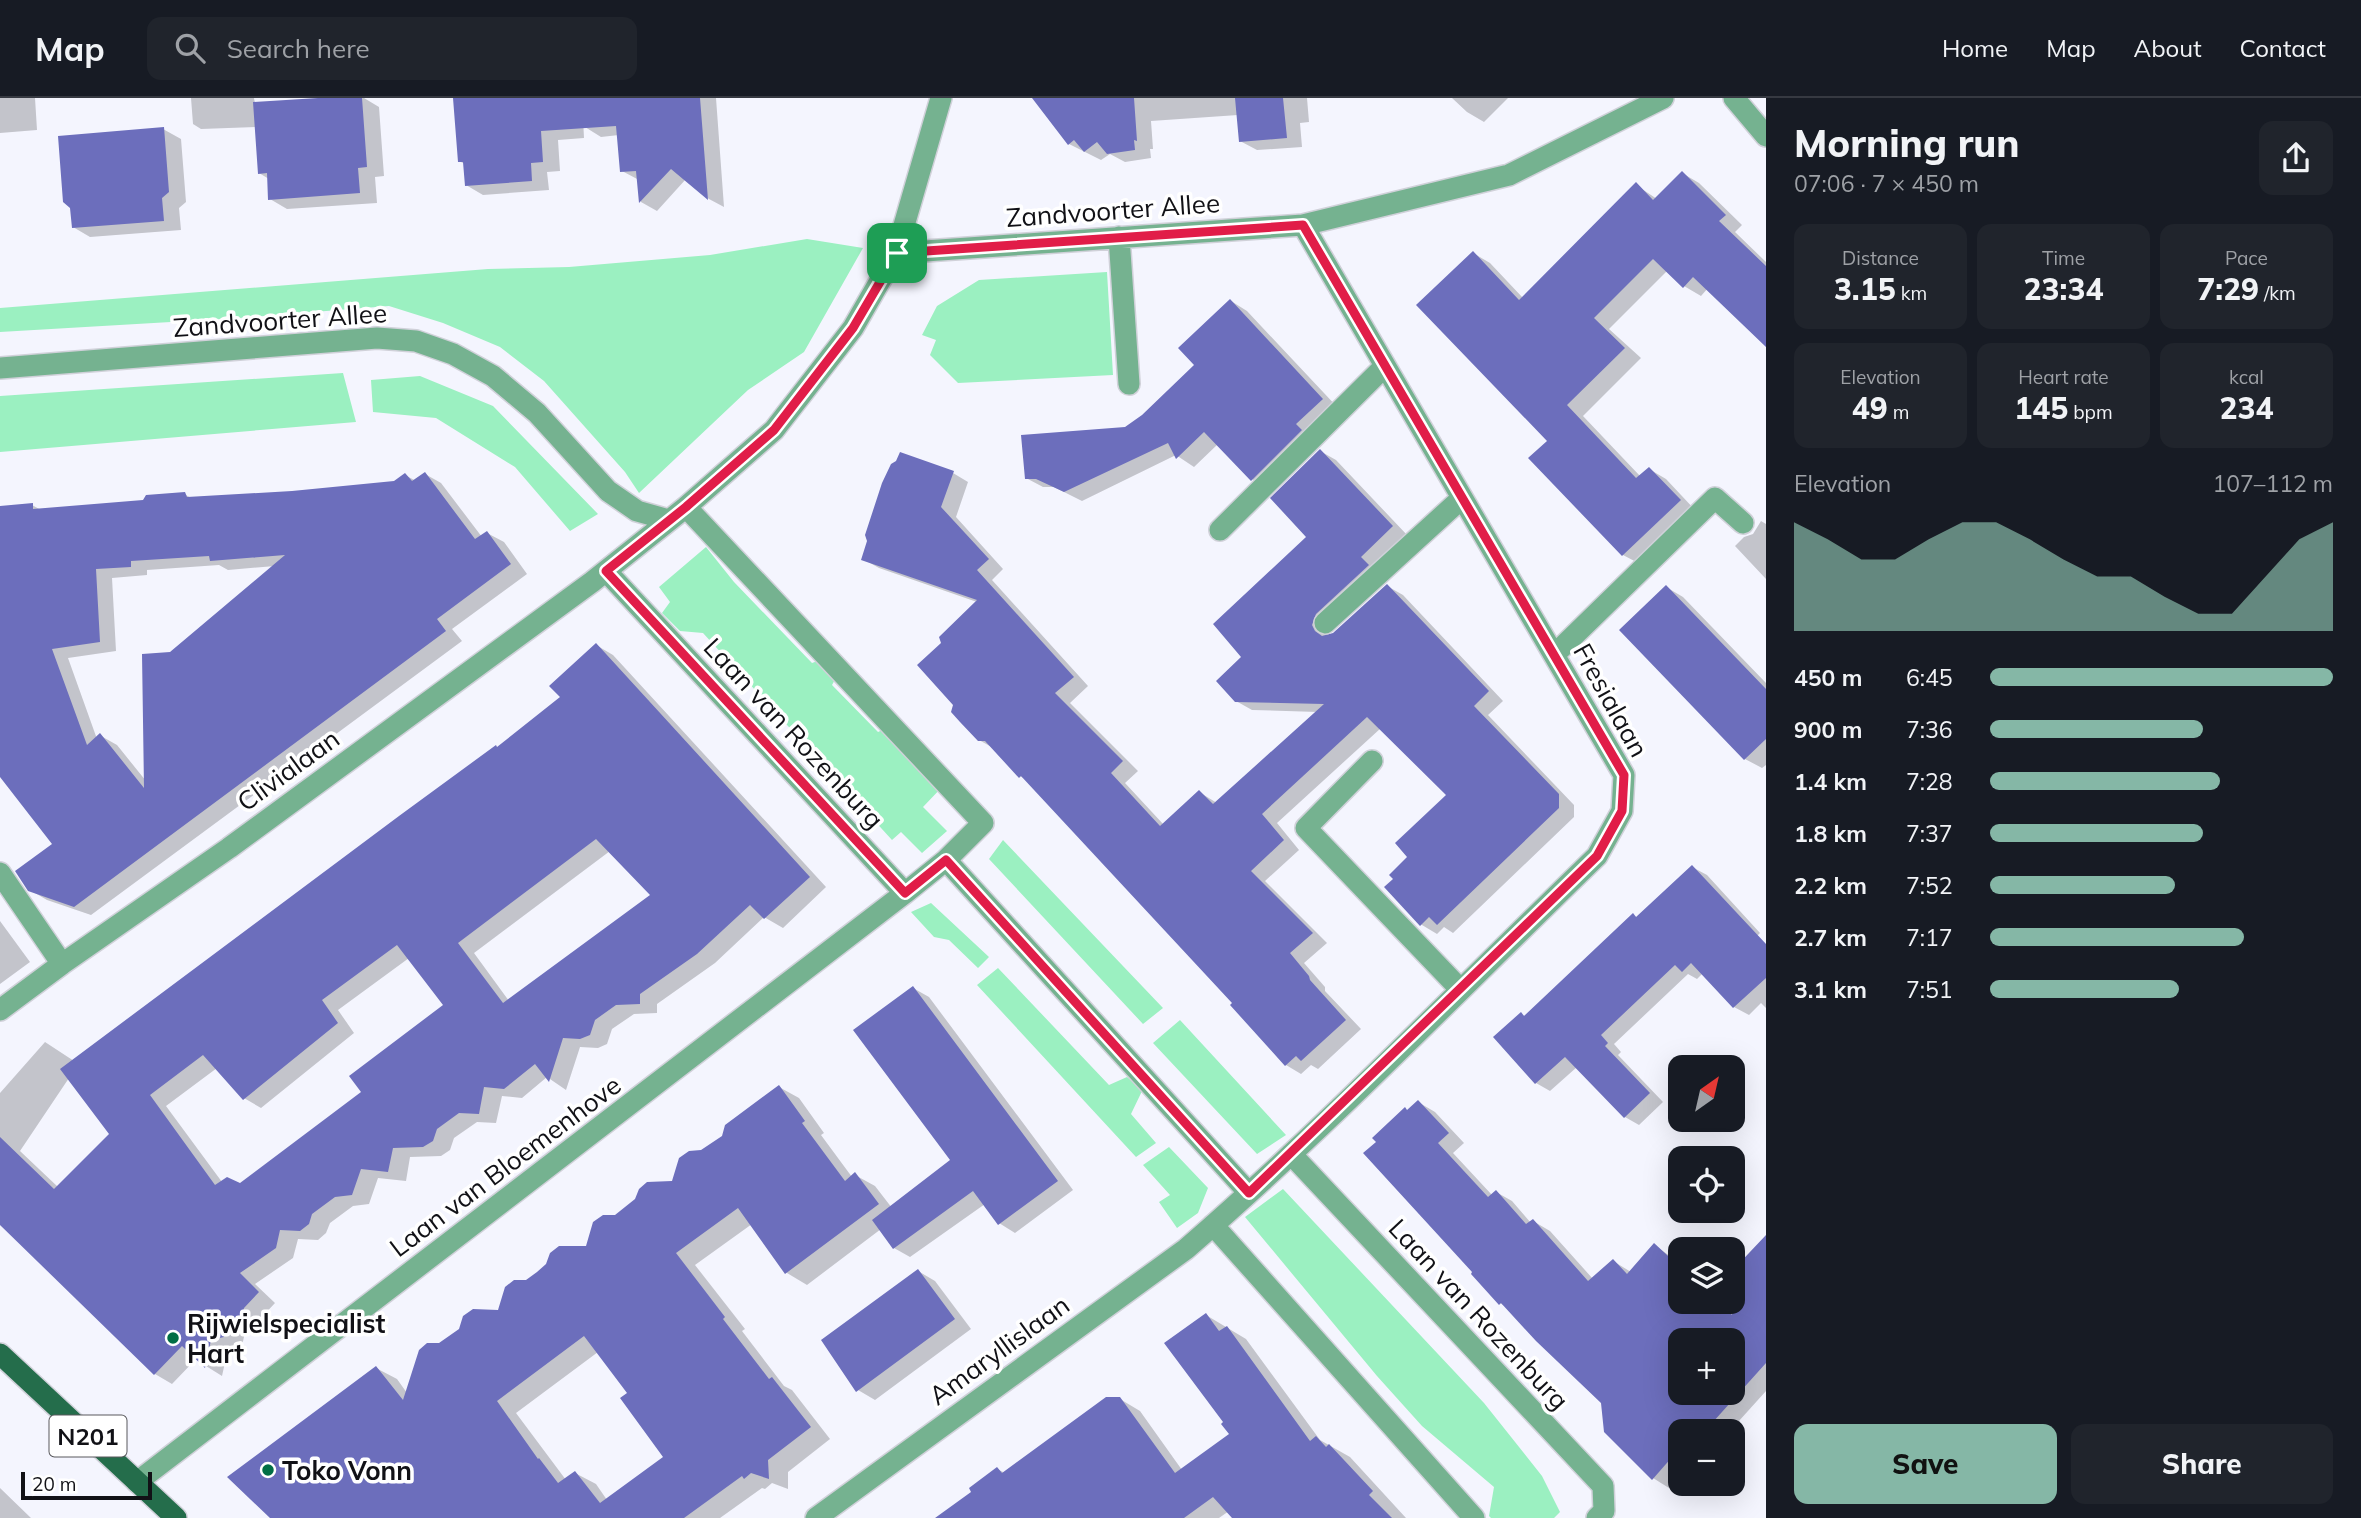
<!DOCTYPE html>
<html lang="en">
<head>
<meta charset="utf-8">
<style>
  :root { --surface:#171b24; --page:#20242c; --text:#f1f3f6; --muted:#9ea1a6; --line:#363941; --accent:#85b7a6 }
  body { margin:0; font-family:Mulish,sans-serif; background:var(--page); color:var(--text); height:100vh; display:flex; flex-direction:column; font-size:26px; white-space:nowrap }
  * { box-sizing:border-box; margin:0 }
  p { font-size:23px; color:var(--muted) }
  .icon { flex:none; width:38px; height:38px; fill:none; stroke:currentColor; stroke-width:2; stroke-linecap:round; stroke-linejoin:round }
  .map { position:relative; flex:1; overflow:hidden }
  .details { display:flex; flex-direction:column; background:var(--surface); width:595px }
  .details>* { flex:none }
  .needle { width:46px; rotate:34deg }
  .controls { position:absolute; left:1668px; top:957px; display:grid; gap:14px }
  .controls a { display:grid; place-items:center; width:77px; height:77px; border-radius:14px; background:var(--surface); box-shadow:0 7px 28px #0002; font-size:35px }
  .scale { position:absolute; left:21px; bottom:18px; width:131px; box-sizing:border-box; padding-left:7px; border:4px solid #111116; border-top:0; font-size:19px; line-height:24px; white-space:nowrap; color:#111116; -webkit-text-stroke:5px #fff; paint-order:stroke }
  .pin { position:absolute; display:grid; place-items:center; width:60px; height:60px; color:#fff; margin:-30px; border-radius:14px; box-shadow:0 4px 10px #0006 }
  .round { display:grid; place-items:center; flex:none; width:74px; height:74px; border-radius:14px; background:var(--page) }
  .headline { display:flex; align-items:center; justify-content:space-between; height:119px; padding:0 28px }
  h1 { font-size:38px; font-weight:800; line-height:52px }
  .figures { display:grid; grid-template-columns:repeat(3,1fr); gap:10px; height:119px; padding:7px 28px }
  .figures div { display:grid; align-content:center; border-radius:14px; background:var(--page); text-align:center }
  .figures b { font-size:30px; font-weight:800 }
  .figures small { font-size:19px; font-weight:400 }
  .figures p { font-size:19px }
  .chart { height:196px; padding:14px 28px }
  .chart p { display:flex; justify-content:space-between }
  .chart svg { width:100%; height:126px; margin-top:7px; fill:var(--accent); opacity:.7 }
  .primary-button { display:flex; gap:14px; margin-top:auto; padding:14px 28px }
  .primary-button a { flex:1; height:80px; border-radius:14px; background:var(--accent); color:#111; font-size:28px; font-weight:800; line-height:80px; text-align:center }
  .primary-button a+a { background:var(--page); color:var(--text) }
  ul { padding:0 28px; list-style:none; font-size:23px }
  li { display:grid; grid-template-columns:112px 84px 1fr; align-items:center; height:52px }
  li i { height:18px; border-radius:9px; background:var(--accent) }
  header { display:flex; align-items:center; gap:42px; box-sizing:border-box; height:98px; padding:0 35px; background:var(--surface); border-bottom:2px solid var(--line) }
  header strong { font-size:33px }
  nav { display:flex; gap:38px; margin-inline-start:auto; font-size:24px }
  .search { width:490px; height:63px; background:var(--page); display:flex; align-items:center; gap:18px; box-sizing:border-box; padding:0 24px; border-radius:14px; color:var(--muted); font-size:26px }
  main { display:flex; flex:1; min-height:0 }
  .map>svg:first-child { display:block }
  .green { fill:#9bf0c1 }
  .shadow { fill:#0003; fill-rule:evenodd }
  .building { fill:#6c6ebc; fill-rule:evenodd }
  .lines { fill:none; stroke-linecap:round; stroke-linejoin:round }
  .minor-casing { stroke:#d0d1d9; stroke-width:24 }
  .major-casing { stroke:#d0d1d9; stroke-width:24 }
  .minor { stroke:#75b290; stroke-width:21 }
  .major { stroke:#246d4b; stroke-width:21 }
  .route-casing { stroke:#fff; stroke-width:14 }
  .route { stroke:#e11d48; stroke-width:9 }
  .poi-dot { fill:#016e45; stroke:#fff; stroke-width:2.5 }
  .labels { text-anchor:middle; dominant-baseline:central; stroke-width:7; stroke-linejoin:round; paint-order:stroke }
  .shield { fill:#fff; stroke:#58585c; stroke-width:2 }
  .shield-label { font-size:24px; font-weight:bold; fill:#111116 }
  .street-label { font-size:26px; fill:#111116; stroke:#fff }
  .poi-label { font-size:26px; font-weight:bold; fill:#111116; stroke:#fff; text-anchor:start }
</style>
</head>
<body>
<header>
<strong>Map</strong>
<div class="search"><svg class="icon" aria-label="search" viewBox="0 0 24 24"><circle cx="10" cy="10" r="6"/><path d="M15 15l6 6"/></svg>Search here</div>
<nav><a>Home</a><a>Map</a><a>About</a><a>Contact</a></nav>
</header>
<main>
<div class="map">
<svg width="1766" height="1420" viewBox="0 0 1766 1420">
  <rect width="100%" height="100%" fill="#f4f5fe"/>
  <path class="green" d="M807 141 863 150 804 254 748 292 639 395 625 374 544 283 500 249 443 225 389 208 239 220 0 234V210L488 171 569 169 710 157Z
    M1107 174 1113 277 958 285 930 257 936 242 922 237 937 208 979 182Z
    M343 275 356 324 0 354V298Z
    M420 278 493 308 598 416 570 433 515 369 436 320 373 314 371 282Z
    M706 449 734 484 812 565 834 557 842 569 832 587 878 634 889 629 944 687 923 709 947 733 922 755 901 734 892 742 703 535 680 533 662 515 670 504 659 489Z
    M1003 742 1163 910 1143 926 989 761Z
    M931 805 989 859 978 870 949 842 934 839 911 814Z
    M998 870 1109 987 1127 979 1143 991 1131 1016 1156 1045 1136 1059 977 887Z
    M1180 922 1286 1037 1257 1056 1153 945Z
    M1169 1049 1208 1090 1198 1115 1177 1130 1159 1104 1170 1097 1143 1067Z
    M1283 1091 1484 1305 1542 1378 1560 1414 1554 1420H1491L1489 1418 1494 1389 1422 1328 1377 1278 1245 1119Z"/>
  <path class="shadow" d="M0 0H35L37 32 0 35Z
    M191 0H254L255 6 364 0 379 9 384 78 375 79 377 105 287 111 270 101 269 81 259 75 257 29 201 31 193 26Z
    M454 0H582L584 40 558 42 560 73 547 74 549 92 483 97 466 87 465 66 459 63Z
    M595 0H716L724 109 709 101 686 81 657 113 641 104 639 82 622 73 619 37 601 39 585 29Z
    M1034 0H1307L1309 24 1300 25 1302 49 1257 52 1240 43 1238 17 1151 23 1153 51H1150L1151 60 1125 64 1110 56 1101 62 1069 46Z
    M1452 0H1508L1484 24 1467 14Z
    M163 31 181 41 186 104 179 110 181 132 90 139 73 129Z
    M1682 75 1699 85 1742 127 1735 134 1766 164V246L1708 190 1701 198 1684 188 1668 172 1609 231 1641 260 1583 318 1640 378 1649 371 1666 381 1696 413 1640 466 1623 457 1549 343 1473 155 1490 165 1523 200 1636 87 1657 101Z
    M1231 203 1247 213 1339 311 1269 391 1252 381 1218 346 1194 369 1176 357 1082 403 1054 389H1043L1026 380 1125 331 1143 319 1197 267Z
    M1320 353 1336 362 1408 438 1331 525 1327 538 1334 537 1387 488 1403 497 1503 603 1488 617 1574 707V719L1453 835 1444 829 1437 836 1422 827 1386 789 1395 781 1449 697 1381 630 1277 725 1299 752 1265 783 1327 845 1304 865 1325 889V893L1361 931 1318 971 1311 967 1301 976 1286 967 1235 905 1027 682 1020 678 995 651 979 642 943 545 977 504 879 470 863 461 953 375 968 384 956 419 1003 471 992 482 1088 588 1070 605 1138 673 1125 685 1164 727 1199 694 1217 705 1318 614 1252 612 1236 603 1244 559 1309 439Z
    M425 376 441 385 482 439 487 435 504 444 527 476 452 531 462 543 91 817 47 802 30 792 54 746 0 677V409L32 407 41 412 144 404 184 396 193 401 292 394 394 385 405 377 416 383ZM219 467 228 472 275 468 170 556 146 683 117 647 101 638 97 641 68 560 116 553 112 480 147 477V472Z
    M1761 423 1766 426V481L1735 448 1744 439 1753 436Z
    M1666 489 1683 499 1766 585V667L1762 670 1745 661Z
    M596 547 613 557 826 789 783 830 764 819 715 865 657 906V915L634 916 612 931 607 946 598 950 580 949 566 992 547 979 522 1000 502 998 496 1025 477 1024 454 1040 450 1052 441 1058 410 1059 406 1083 378 1080 369 1106 353 1108 330 1125 326 1135 318 1142 298 1141 293 1160 255 1186 275 1205 261 1220 258 1230 245 1234 242 1248 228 1251 222 1278 206 1268 197 1260 172 1286 155 1276 0 1125V995L45 944 74 963 499 650 562 599ZM610 753 652 797 509 903 474 855ZM409 860 445 908 364 995 240 1087 222 1084 166 1008 217 970 244 1000 261 1010 354 935 338 912ZM69 980 111 1036 58 1089 20 1053Z
    M1692 769 1707 777 1760 835 1755 840 1766 851V910L1761 905 1749 917 1734 909 1703 875 1697 881 1688 876 1614 946 1621 954 1618 957 1663 1004 1639 1027 1625 1019 1577 969 1550 993 1536 985 1496 940 1521 916 1526 919 1633 817 1638 820Z
    M0 823 30 864 0 886Z
    M913 890 929 899 1073 1092 1015 1135 999 1125 985 1106 910 1159 894 1150 881 1131 807 1187 787 1175 752 1126 695 1167 745 1231 742 1233 784 1288 792 1292 830 1341 788 1374V1391L772 1385 765 1391 762 1390 720 1420H273L376 1270 397 1281 407 1295 440 1247 499 1214 526 1184 587 1149 615 1118 673 1085 702 1054 723 1039 779 989 799 1000 824 1035 821 1037 852 1079 855 1077 875 1088 892 1110 953 1063ZM598 1254 629 1296 665 1360 607 1402 596 1386 575 1375 566 1382 516 1315Z
    M1418 1004 1435 1014 1464 1045 1453 1055 1492 1097 1496 1094 1512 1103 1531 1125 1533 1123 1550 1133 1593 1181 1613 1163 1631 1174 1654 1147 1680 1165V1204H1732L1766 1139V1293L1729 1334H1680V1378L1669 1390 1653 1380 1603 1304 1508 1210 1500 1205 1408 1013ZM1680 1242H1732V1295H1680Z
    M918 1173 935 1183 971 1231 875 1302 858 1292Z
    M1206 1217 1246 1241 1320 1342 1350 1359 1406 1420H1241L1229 1413 1219 1420H938L974 1394 997 1371 1005 1375 1120 1301 1140 1313 1182 1372 1231 1336Z
    M0 1390 31 1420H0Z"/>
  <path class="building" d="M318 0H362L367 69 358 70 360 95 268 102 267 75 258 76 253 4Z
    M453 0H700L708 102 671 71 639 105 636 73 620 74 616 28 541 33 543 64 531 65 532 83 465 88 463 64H458Z
    M1032 0H1134L1137 43 1134 42 1135 52 1107 56 1097 44 1084 54 1074 42 1068 47Z
    M1235 0H1283L1287 40 1239 44Z
    M164 29 169 94 162 100 164 123 72 130 70 110 63 104 58 38Z
    M1682 73 1726 117 1719 123 1766 168V249L1693 179 1683 190 1653 161 1594 220 1625 250 1567 307 1636 380 1649 369 1681 402 1622 458 1528 360 1547 343 1416 207 1473 153 1519 202 1636 84 1653 102Z
    M1230 201 1323 301 1296 326 1302 332 1251 383 1204 334 1176 361 1168 345 1064 394 1036 381H1025L1021 337 1125 329 1142 317 1194 267 1178 250Z
    M1320 351 1393 428 1361 459 1369 467 1316 516 1312 527 1315 533 1322 538 1333 535 1387 486 1489 593 1474 608 1559 696V710L1437 827 1429 819 1420 828 1384 789 1393 781 1389 777 1407 759 1395 745 1446 697 1367 619 1262 716 1284 742 1251 773 1313 835 1290 855 1309 878 1310 882 1346 922 1301 963 1296 958 1285 968 1230 907 1232 905 1021 678 1019 680 985 643H978L960 624 951 614 953 607 917 567 941 545 939 539 977 502 861 462 867 443 865 437 882 385 891 366 896 363 900 354 954 373 941 409 989 461 977 472 1074 579 1055 595 1123 663 1111 675 1160 728 1199 692 1213 706 1324 606 1235 604 1216 583 1241 559 1213 526 1306 439 1270 400Z
    M425 374 475 441 487 433 511 466 437 521 446 533 74 809 28 793 15 773 52 746 0 679V408L33 405V411L143 402 146 397 185 394 187 399 292 393 394 383 405 375 412 383ZM285 457 170 554 142 556 144 690 100 635 87 647 52 551 100 544 96 471 131 469V463L209 458 210 463Z
    M1666 487 1766 591V641L1744 662 1619 532Z
    M596 545 810 779 764 821 750 807 697 856 640 896V906L616 907 595 922 590 937 580 941 563 940 549 984 535 966 504 991 484 989 479 1016 459 1015 437 1031 433 1043 423 1049 393 1050 388 1074 361 1071 352 1097 335 1099 312 1116 309 1126 300 1133 280 1132 276 1150 240 1175 259 1194 244 1210 241 1221 228 1225 224 1239 211 1242 205 1270 182 1248 154 1277 0 1127V1039L54 1091 109 1036 60 971 399 718 496 647 497 649 560 599 549 588ZM596 741 650 797 503 905 458 845ZM397 847 443 907 349 978 361 994 240 1085 227 1079 215 1087 150 997 203 957 243 1002 338 925 322 902Z
    M1692 767 1766 846V880L1733 910 1691 865 1682 874 1675 867 1601 937 1608 945 1605 948 1650 995 1624 1020 1565 959 1535 986 1493 939 1521 914 1524 918 1633 815 1636 819Z
    M913 888 1058 1083 998 1127 973 1093 893 1151 872 1122 950 1062 853 932Z
    M779 987 805 1023 802 1025 845 1083 855 1074 879 1106 785 1176 738 1110 676 1155 725 1219 723 1221 769 1281 772 1279 811 1329 768 1362 769 1381 751 1375 744 1381 742 1378 684 1420H270L227 1379 376 1268 403 1302 419 1252 427 1245H439L459 1231 463 1218 473 1211 498 1212 505 1189 514 1182H526L537 1174 546 1166 550 1155 559 1148H586L593 1124 603 1117H615L635 1101 639 1091 647 1084 672 1083 679 1060 689 1053 701 1052 722 1038 725 1027ZM584 1238 627 1295 620 1300 663 1359 600 1405 575 1373 558 1385 539 1360 538 1361 497 1303Z
    M1418 1002 1449 1035 1438 1045 1488 1099 1496 1092 1526 1126 1533 1121 1588 1183 1613 1161 1627 1176 1654 1145 1680 1169V1204H1719L1732 1217V1173L1766 1137V1265L1704 1334H1680V1350L1652 1382 1604 1334 1601 1305 1536 1243 1501 1205 1499 1207 1471 1176 1472 1174 1363 1055 1376 1044 1372 1040 1405 1009 1407 1012ZM1680 1242H1732V1295H1680Z
    M918 1171 955 1221 856 1294 821 1242Z
    M1206 1215 1219 1233 1227 1228 1310 1343 1316 1338 1326 1349 1329 1346 1373 1393 1369 1397 1392 1420H1232L1213 1399 1184 1420H935L971 1394 969 1390 997 1369 1002 1375 1106 1299H1120L1175 1375 1229 1336 1221 1326 1223 1324 1164 1245Z"/>
  <g class="lines">
    <g class="minor-casing">
      <path id="minor" d="M1734 0 1766 38
        M1119 139 1129 286
        M896 155 941 0
        M0 270 377 240 416 243 453 256 493 278 537 315 608 393 637 413 669 422
        M1220 432 1385 268
        M606 473 905 795 946 762 983 725 686 409
        M1325 525 1462 400
        M1554 557 1715 400 1743 425
        M1372 663 1306 730 1460 891
        M946 762 1249 1095
        M0 775 62 866
        M0 912 62 866 229 750 592 484 686 409 774 332 853 230 896 155 1303 127 1509 77 1663 0
        M1291 1056 1603 1388 1604 1413 1597 1420
        M1213 1127 1474 1420
        M137 1384 905 795
        M816 1420 1186 1151C1329 1027 1461 890 1597 758L1622 713 1624 677 1303 127"/>
    </g>
    <g class="major-casing">
      <path id="major" d="M0 1256 176 1420"/>
    </g>
    <use href="#minor" class="minor"/>
    <use href="#major" class="major"/>
  </g>
  <g class="lines">
    <g class="route-casing">
      <path id="route" d="M1303 127 1624 677 1622 713 1597 758 1249 1095 946 762 905 795 606 473 686 409 774 332 853 230 897 155Z"/>
    </g>
    <use href="#route" class="route"/>
  </g>
  <g class="poi-dot">
    <circle cx="173" cy="1240" r="7"/>
    <circle cx="268" cy="1372" r="7"/>
  </g>
  <g class="labels">
    <rect class="shield" x="49.5" y="1317.5" width="77" height="41" rx="5"/>
    <g class="shield-label">
      <text x="88" y="1338">N201</text>
    </g>
    <g class="street-label">
      <text transform="translate(1113 112) rotate(-4)">Zandvoorter Allee</text>
      <text transform="translate(280 222) rotate(-4)">Zandvoorter Allee</text>
      <text transform="translate(1611 602) rotate(61)">Fresialaan</text>
      <text transform="translate(794 635) rotate(47)">Laan van Rozenburg</text>
      <text transform="translate(288 672) rotate(-36)">Clivialaan</text>
      <text transform="translate(505 1068) rotate(-37)">Laan van Bloemenhove</text>
      <text transform="translate(1479 1216) rotate(47)">Laan van Rozenburg</text>
      <text transform="translate(999 1252) rotate(-36)">Amaryllislaan</text>
    </g>
    <g class="poi-label">
      <text x="187" y="1225">Rijwielspecialist<tspan x="187" dy="30">Hart</tspan></text>
      <text x="282" y="1372">Toko Vonn</text>
    </g>
  </g>
</svg>
<div class="controls">
<a><svg class="needle" viewBox="-14 -14 28 28"><path d="M0-13l5 13h-10z" fill="#e53935"/><path d="M0 13l5-13h-10z" fill="#9ea1a6"/></svg></a>
<a><svg class="icon" aria-label="locate" viewBox="0 0 24 24"><circle cx="12" cy="12" r="6"/><path d="M12 2v4M12 18v4M2 12h4M18 12h4"/></svg></a>
<a><svg class="icon" aria-label="layers" viewBox="0 0 24 24"><path d="M12 4l9 5-9 5-9-5zM3 14l9 5 9-5"/></svg></a>
<a>+</a>
<a>−</a>
</div>
<div class="scale">20 m</div>
<div class="pin" style="left:897px;top:155px;background:#1e9e55"><svg class="icon" aria-label="arrive" viewBox="0 0 24 24"><path d="M6 21V4h12l-3 4 3 4H6"/></svg></div>
</div>
<section class="details">
<div class="headline"><div><h1>Morning run</h1><p>07:06 · 7 × 450 m</p></div><a class="round"><svg class="icon" aria-label="share" viewBox="0 0 24 24"><path d="M12 15V3M7 8l5-5 5 5M5 13v7h14v-7"/></svg></a></div>
<div class="figures">
<div><p>Distance</p><b>3.15<small> km</small></b></div>
<div><p>Time</p><b>23:34</b></div>
<div><p>Pace</p><b>7:29<small> /km</small></b></div>
</div>
<div class="figures">
<div><p>Elevation</p><b>49<small> m</small></b></div>
<div><p>Heart rate</p><b>145<small> bpm</small></b></div>
<div><p>kcal</p><b>234</b></div>
</div>
<div class="chart"><p><span>Elevation</span>107–112 m</p>
<svg viewBox="0 0 160 44" preserveAspectRatio="none"><path d="M0 44V6L10 12L20 19L30 19L40 12L50 6L60 6L70 12L80 19L90 25L100 25L110 32L120 38L130 38L140 25L150 12L160 6V44z"/></svg>
</div>
<ul>
<li><b>450 m</b>6:45<i style="width:100%"></i></li>
<li><b>900 m</b>7:36<i style="width:62%"></i></li>
<li><b>1.4 km</b>7:28<i style="width:67%"></i></li>
<li><b>1.8 km</b>7:37<i style="width:62%"></i></li>
<li><b>2.2 km</b>7:52<i style="width:54%"></i></li>
<li><b>2.7 km</b>7:17<i style="width:74%"></i></li>
<li><b>3.1 km</b>7:51<i style="width:55%"></i></li>
</ul>
<div class="primary-button"><a>Save</a><a>Share</a></div>
</section>
</main>
</body>
</html>
